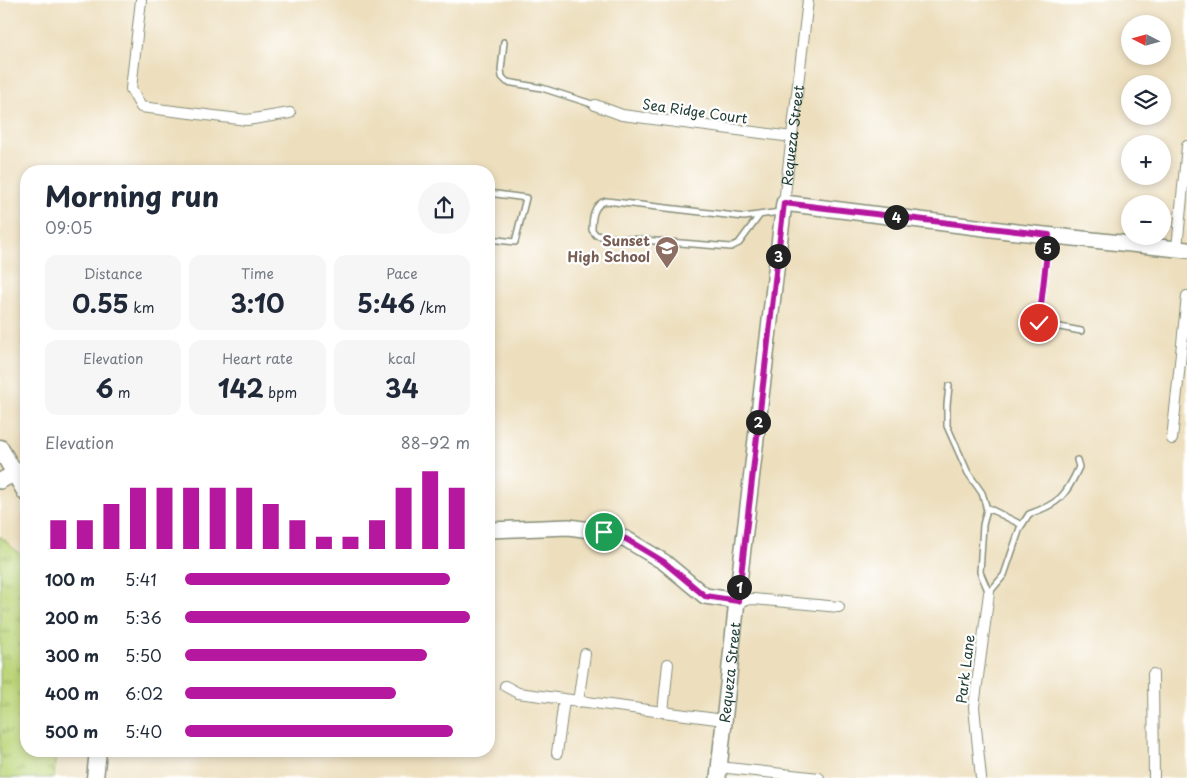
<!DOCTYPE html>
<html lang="en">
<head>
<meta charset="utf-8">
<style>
  :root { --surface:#fff; --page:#f6f6f7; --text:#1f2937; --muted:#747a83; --accent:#b5179e }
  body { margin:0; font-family:"Playpen Sans",sans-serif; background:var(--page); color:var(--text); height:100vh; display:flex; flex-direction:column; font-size:19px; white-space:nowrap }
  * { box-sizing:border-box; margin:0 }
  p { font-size:16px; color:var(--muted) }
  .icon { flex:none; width:28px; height:28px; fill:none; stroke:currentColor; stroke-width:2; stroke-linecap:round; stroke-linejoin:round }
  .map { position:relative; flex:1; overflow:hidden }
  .drawer { position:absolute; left:20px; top:165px; width:475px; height:592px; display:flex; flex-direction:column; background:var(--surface); border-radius:20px; box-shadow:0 2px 8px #0003 }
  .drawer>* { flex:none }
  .needle { width:32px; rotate:276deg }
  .tools { position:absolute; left:1121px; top:15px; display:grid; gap:10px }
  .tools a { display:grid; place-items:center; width:50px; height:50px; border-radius:50%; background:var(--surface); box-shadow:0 2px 8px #0003; font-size:25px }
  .pin { position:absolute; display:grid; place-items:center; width:42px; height:42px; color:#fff; margin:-21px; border:2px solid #fff; border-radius:50%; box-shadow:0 1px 5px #0007 }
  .km { position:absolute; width:25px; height:25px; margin:-12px; border-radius:50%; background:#222; color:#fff; font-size:14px; line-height:25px; text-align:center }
  .round { display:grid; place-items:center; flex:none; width:52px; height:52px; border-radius:26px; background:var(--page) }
  .head { display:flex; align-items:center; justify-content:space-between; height:85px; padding:0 25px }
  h1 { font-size:28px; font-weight:700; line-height:38px }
  .stats { display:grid; grid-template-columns:repeat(3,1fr); gap:8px; height:85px; padding:5px 25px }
  .stats div { display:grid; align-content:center; border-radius:12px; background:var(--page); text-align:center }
  .stats b { font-size:25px; font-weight:700 }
  .stats small { font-size:14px; font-weight:400 }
  .stats p { font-size:14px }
  .chart { height:140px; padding:10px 25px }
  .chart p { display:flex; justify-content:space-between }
  .chart svg { width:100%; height:90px; margin-top:5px; stroke:var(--accent); stroke-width:6 }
  ul { padding:0 25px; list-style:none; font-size:16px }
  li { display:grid; grid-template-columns:80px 60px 1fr; align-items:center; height:38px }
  li i { height:12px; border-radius:6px; background:var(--accent) }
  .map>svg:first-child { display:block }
  .grass { fill:url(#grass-tufts); stroke:#6e8a57 }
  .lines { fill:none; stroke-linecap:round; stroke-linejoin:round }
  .lane-casing { stroke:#868e79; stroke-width:8 }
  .street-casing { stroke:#868e79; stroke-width:12 }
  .secondary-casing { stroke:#868e79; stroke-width:18 }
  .primary-casing { stroke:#868e79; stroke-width:19 }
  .lane { stroke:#fff; stroke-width:5 }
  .street { stroke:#fff; stroke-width:10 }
  .secondary { stroke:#fff; stroke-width:15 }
  .primary { stroke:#fff; stroke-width:16 }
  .route-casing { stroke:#fff; stroke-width:10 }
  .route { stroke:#b5179e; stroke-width:6 }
  .labels { text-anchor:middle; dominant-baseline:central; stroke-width:4.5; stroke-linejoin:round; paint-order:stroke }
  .street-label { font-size:14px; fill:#1f3d34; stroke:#fff }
  .education-label { font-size:14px; font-weight:bold; fill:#785e54; stroke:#fff; text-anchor:end }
</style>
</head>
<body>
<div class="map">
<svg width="1187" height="778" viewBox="0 0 1187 778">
  <defs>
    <pattern id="grass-tufts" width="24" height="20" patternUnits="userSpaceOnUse" patternTransform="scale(1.25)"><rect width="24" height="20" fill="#bdd67a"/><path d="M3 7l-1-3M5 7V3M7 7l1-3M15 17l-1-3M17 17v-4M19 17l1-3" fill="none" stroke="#99af65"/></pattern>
  </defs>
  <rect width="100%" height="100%" fill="#fff"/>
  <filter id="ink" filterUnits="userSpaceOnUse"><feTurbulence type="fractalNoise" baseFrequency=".02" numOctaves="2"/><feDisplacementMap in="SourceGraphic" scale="10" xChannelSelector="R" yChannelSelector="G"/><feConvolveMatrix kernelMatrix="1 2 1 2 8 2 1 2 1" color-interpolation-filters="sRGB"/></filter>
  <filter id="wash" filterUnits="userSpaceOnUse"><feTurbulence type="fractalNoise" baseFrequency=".0096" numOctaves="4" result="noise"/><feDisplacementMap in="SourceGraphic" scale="20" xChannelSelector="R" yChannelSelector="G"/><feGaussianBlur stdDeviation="1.12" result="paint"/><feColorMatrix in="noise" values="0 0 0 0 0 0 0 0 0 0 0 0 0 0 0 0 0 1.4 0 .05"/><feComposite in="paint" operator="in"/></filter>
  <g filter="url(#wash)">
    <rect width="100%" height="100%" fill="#eddfbe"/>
    <path class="grass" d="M0 536 24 558 26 567V751H56L54 778H0Z"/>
  </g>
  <g filter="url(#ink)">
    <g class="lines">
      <g class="lane-casing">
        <path id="lane" d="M504 42 501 70 502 77 507 82 542 88 595 105
          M489 193 526 198 515 242 489 239
          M759 216 739 243 731 247 605 237 596 235 592 230C592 219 593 204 606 201L744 217 780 212
          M1049 236 1039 323 1081 331
          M949 386 947 405V426L968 473 982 493 987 509 983 525 980 572 989 593 1004 575 1020 528 1029 514C1059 504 1066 496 1079 467L1077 460
          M986 507 1022 525"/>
      </g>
      <g class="street-casing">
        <g id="street">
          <path d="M141 0 131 89 141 107 247 120 290 113"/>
          <path d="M595 105 622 115 792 137"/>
          <path id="s1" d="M784 203 808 0"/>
          <path d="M1177 248 1187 146"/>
          <path d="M1172 439 1187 296"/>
          <path d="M738 601 753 599 839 607"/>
          <path d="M1153 674 1154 778"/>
          <path d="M505 686 518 693 724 720"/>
          <path d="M578 702 585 654"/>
          <path d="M663 712 668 664"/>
          <path d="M557 753 564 700"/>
          <path d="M719 767 819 778"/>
          <path d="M981 778 974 707 989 593"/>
        </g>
      </g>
      <g class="secondary-casing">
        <g id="secondary">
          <path d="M0 481 26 468"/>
          <path d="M489 530 569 527 604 532 626 539 664 562 705 596 738 601"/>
          <path id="s2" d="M718 778 739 582 784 203 1008 231 1187 250"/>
        </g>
      </g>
      <g class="primary-casing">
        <path id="primary" d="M0 448 26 493
          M95 778 98 751"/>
      </g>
      <use href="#lane" class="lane"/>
      <use href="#street" class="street"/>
      <use href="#secondary" class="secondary"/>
      <use href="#primary" class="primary"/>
    </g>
  </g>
  <g class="lines" filter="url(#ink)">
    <g class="route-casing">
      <path id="route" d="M604 532 626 539 664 562 705 596 738 601 784 203 1049 235 1039 323"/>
    </g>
    <use href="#route" class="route"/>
  </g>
  <defs>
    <g id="school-pin" transform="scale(1.25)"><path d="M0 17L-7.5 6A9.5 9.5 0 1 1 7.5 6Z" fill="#8d6e63" stroke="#fff"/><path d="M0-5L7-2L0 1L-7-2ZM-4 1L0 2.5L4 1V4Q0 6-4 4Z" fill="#fff"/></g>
  </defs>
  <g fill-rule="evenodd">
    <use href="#school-pin" x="667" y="248"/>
  </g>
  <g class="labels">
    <g class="street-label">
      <text transform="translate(695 111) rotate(8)">Sea Ridge Court</text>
      <text stroke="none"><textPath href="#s1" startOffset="68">Requeza Street</textPath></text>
      <text transform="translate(965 669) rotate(-83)">Park Lane</text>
      <text stroke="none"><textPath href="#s2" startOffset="106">Requeza Street</textPath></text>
    </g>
    <g class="education-label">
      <text x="650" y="240">Sunset<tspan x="650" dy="16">High School</tspan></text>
    </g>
  </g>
</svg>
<div class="tools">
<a><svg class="needle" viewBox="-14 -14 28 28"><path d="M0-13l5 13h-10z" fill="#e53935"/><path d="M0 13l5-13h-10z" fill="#747a83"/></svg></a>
<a><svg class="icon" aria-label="layers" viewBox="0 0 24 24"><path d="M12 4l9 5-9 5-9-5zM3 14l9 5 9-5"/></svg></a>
<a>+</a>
<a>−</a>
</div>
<div class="pin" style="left:604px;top:532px;background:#1e9e55"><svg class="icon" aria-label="arrive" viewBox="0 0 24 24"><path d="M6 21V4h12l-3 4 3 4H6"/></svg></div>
<div class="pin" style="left:1039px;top:323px;background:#d93025"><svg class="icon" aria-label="check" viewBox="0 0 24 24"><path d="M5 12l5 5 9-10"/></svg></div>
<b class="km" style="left:739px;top:587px">1</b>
<b class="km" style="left:758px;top:422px">2</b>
<b class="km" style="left:778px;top:256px">3</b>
<b class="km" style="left:896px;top:217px">4</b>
<b class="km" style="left:1047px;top:248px">5</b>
<section class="drawer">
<div class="head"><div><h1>Morning run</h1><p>09:05</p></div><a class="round"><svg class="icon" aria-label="share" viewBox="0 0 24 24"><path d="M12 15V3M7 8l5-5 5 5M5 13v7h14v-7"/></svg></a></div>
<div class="stats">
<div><p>Distance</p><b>0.55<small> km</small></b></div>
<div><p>Time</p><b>3:10</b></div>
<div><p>Pace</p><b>5:46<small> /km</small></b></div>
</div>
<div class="stats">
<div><p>Elevation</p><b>6<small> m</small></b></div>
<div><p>Heart rate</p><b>142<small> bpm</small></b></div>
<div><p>kcal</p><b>34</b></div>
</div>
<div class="chart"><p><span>Elevation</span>88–92 m</p>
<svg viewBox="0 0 160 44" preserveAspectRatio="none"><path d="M5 44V30M15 44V30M25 44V22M35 44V14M45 44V14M55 44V14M65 44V14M75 44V14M85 44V22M95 44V30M105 44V38M115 44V38M125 44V30M135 44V14M145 44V6M155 44V14"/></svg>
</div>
<ul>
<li><b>100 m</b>5:41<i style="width:93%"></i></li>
<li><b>200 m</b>5:36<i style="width:100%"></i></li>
<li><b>300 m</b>5:50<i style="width:85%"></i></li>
<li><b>400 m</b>6:02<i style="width:74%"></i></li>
<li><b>500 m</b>5:40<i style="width:94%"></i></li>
</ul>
</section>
</div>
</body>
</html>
